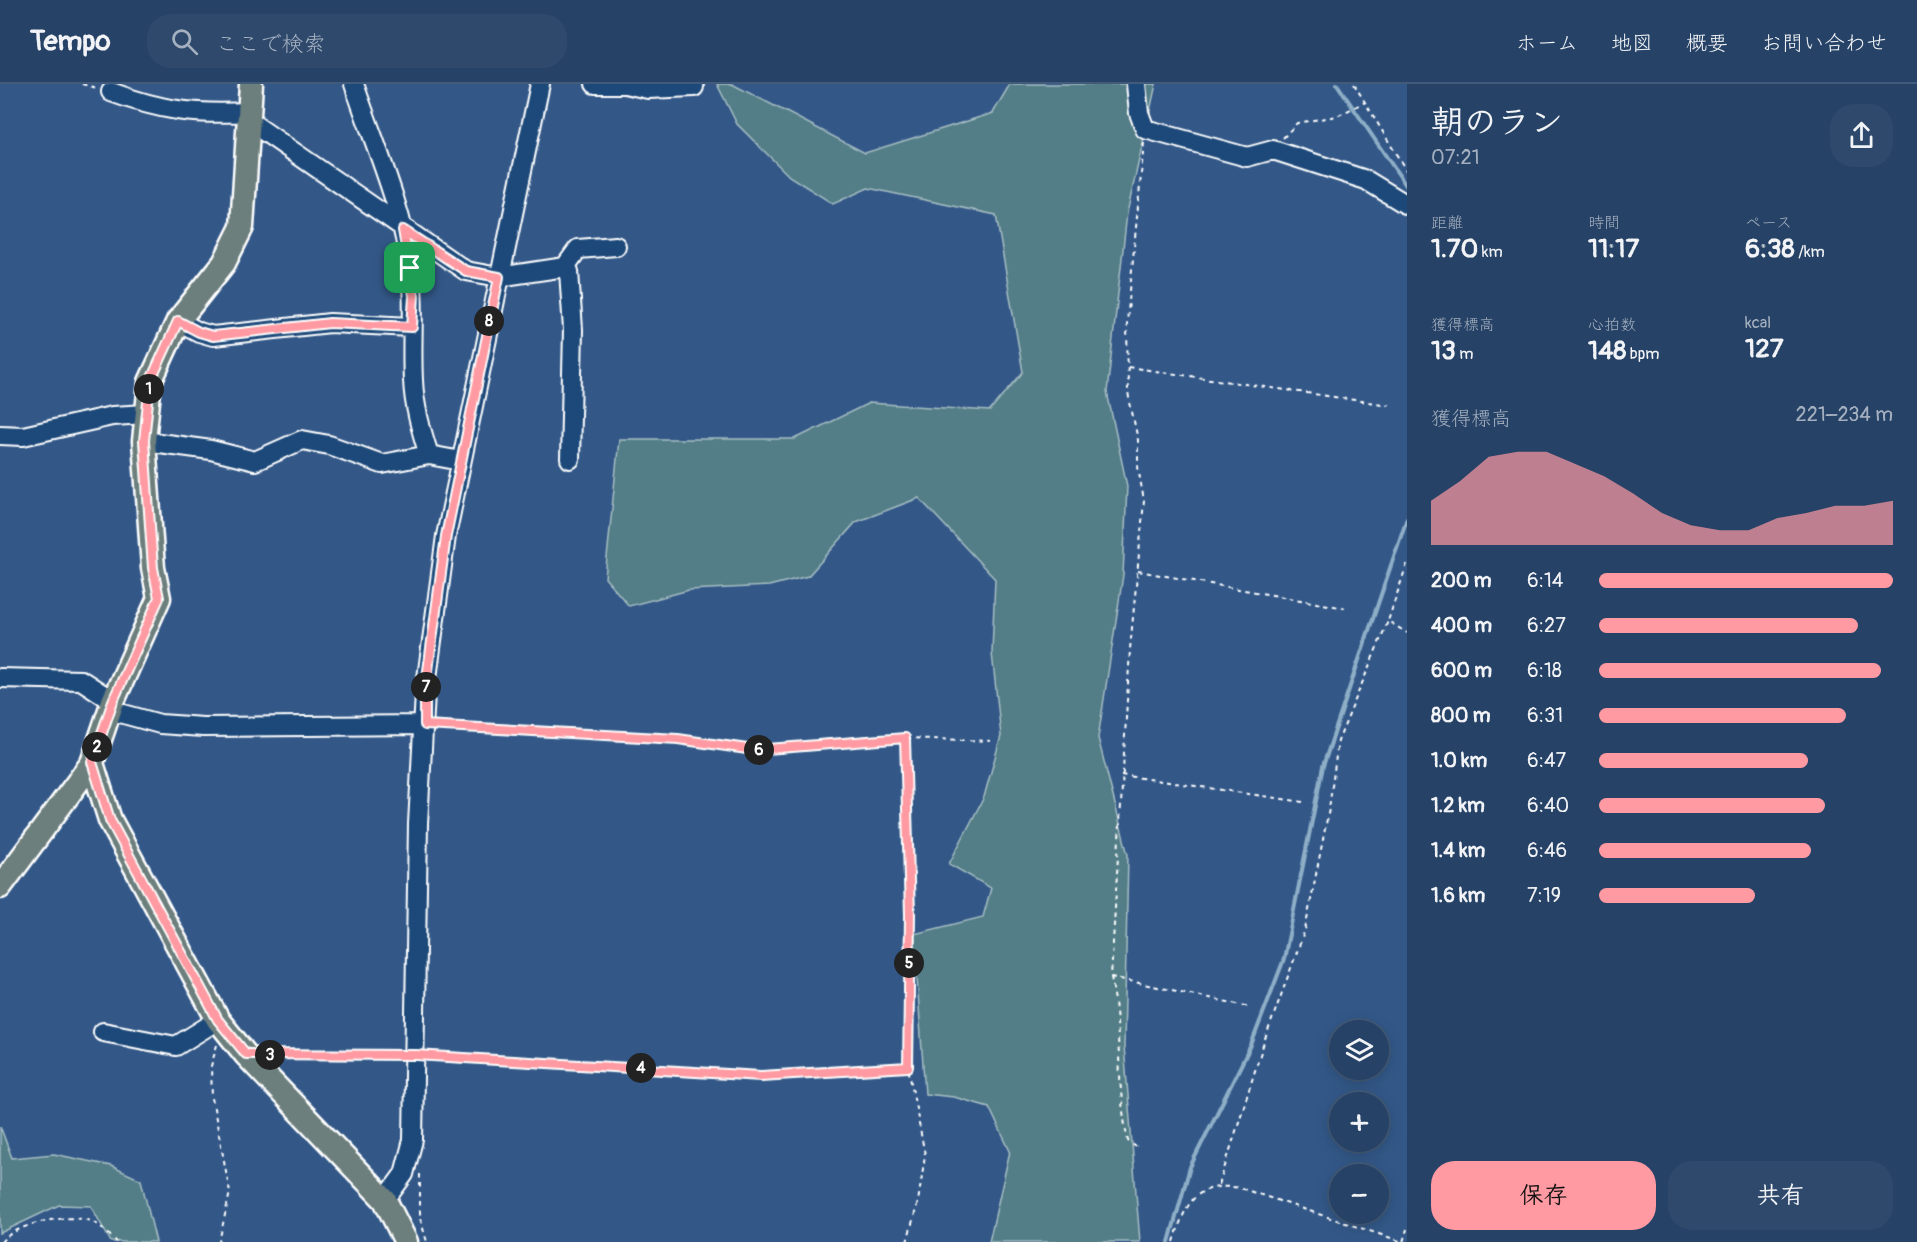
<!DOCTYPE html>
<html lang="ja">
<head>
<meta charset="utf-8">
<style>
  :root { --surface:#264266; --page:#2e496c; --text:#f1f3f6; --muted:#a4b0bf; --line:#425b7a; --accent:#ff9aa2 }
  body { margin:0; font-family:Pangolin,"Klee One",sans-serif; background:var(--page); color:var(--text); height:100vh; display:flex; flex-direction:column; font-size:22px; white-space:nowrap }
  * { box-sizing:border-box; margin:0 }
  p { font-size:20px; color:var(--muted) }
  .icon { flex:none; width:33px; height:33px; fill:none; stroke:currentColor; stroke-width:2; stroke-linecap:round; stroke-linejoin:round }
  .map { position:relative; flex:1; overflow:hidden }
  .panel { display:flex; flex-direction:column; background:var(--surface); width:510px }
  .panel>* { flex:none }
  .buttons { position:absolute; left:1329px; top:936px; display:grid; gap:12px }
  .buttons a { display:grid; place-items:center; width:60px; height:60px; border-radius:50%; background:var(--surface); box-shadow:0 3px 15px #0003,0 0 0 2px var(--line); font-size:30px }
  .pin { position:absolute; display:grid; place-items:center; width:51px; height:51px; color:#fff; margin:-26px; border-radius:12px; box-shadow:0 3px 9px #0006 }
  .km { position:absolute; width:30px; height:30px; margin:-15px; border-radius:50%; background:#222; color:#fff; font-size:16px; line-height:30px; text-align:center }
  .round { display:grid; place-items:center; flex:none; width:63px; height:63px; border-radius:24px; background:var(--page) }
  .overview { display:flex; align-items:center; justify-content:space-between; height:102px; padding:0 24px }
  h1 { font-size:33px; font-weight:700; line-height:45px }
  .figures { display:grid; grid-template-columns:repeat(3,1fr); gap:9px; height:102px; padding:6px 24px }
  .figures div { display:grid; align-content:center }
  .figures b { font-size:26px; font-weight:700 }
  .figures small { font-size:16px; font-weight:400 }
  .figures p { font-size:16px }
  .chart { height:168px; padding:12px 24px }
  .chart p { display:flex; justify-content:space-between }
  .chart svg { width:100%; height:108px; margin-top:6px; fill:var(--accent); opacity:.7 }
  .action { display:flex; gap:12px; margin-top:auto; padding:12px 24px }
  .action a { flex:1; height:69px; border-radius:24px; background:var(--accent); color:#111; font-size:24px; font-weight:700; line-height:69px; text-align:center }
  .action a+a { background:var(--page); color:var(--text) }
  ul { padding:0 24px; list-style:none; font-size:20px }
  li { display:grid; grid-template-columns:96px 72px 1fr; align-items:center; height:45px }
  li i { height:15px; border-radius:8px; background:var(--accent) }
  header { display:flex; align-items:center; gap:36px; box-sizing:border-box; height:84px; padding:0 30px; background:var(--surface); border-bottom:2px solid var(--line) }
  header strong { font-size:28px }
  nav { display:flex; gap:33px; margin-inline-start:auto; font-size:21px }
  .search { width:420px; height:54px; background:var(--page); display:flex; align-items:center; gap:15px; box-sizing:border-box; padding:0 21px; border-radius:24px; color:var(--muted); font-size:22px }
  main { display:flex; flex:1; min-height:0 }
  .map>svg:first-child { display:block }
  .green { fill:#527e87; stroke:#a8bec3; stroke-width:1.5 }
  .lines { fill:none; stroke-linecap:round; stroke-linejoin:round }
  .stream { stroke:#8fafc7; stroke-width:4 }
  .minor-casing { stroke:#fff; stroke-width:22 }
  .major-casing { stroke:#fff; stroke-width:27 }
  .path { stroke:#fff; stroke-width:2; stroke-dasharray:4.5 4.5; stroke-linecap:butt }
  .minor { stroke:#1f4a7a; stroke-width:18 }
  .major { stroke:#6c7f7c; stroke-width:22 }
  .route-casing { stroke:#fff; stroke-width:12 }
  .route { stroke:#ff9aa2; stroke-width:8 }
</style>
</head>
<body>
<header>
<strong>Tempo</strong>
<div class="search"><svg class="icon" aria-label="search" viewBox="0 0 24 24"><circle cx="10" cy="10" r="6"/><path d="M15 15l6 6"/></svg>ここで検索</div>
<nav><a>ホーム</a><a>地図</a><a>概要</a><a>お問い合わせ</a></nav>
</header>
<main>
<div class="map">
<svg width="1407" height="1158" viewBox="0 0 1407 1158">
  <rect width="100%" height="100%" fill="#335888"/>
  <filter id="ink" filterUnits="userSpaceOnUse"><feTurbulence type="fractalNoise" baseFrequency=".0167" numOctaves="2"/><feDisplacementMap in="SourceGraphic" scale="12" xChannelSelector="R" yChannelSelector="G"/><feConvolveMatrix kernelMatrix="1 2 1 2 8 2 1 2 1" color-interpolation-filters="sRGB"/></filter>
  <g filter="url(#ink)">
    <path class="green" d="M717 0H732L865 69 993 29 1010 0H1156L1127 129 1107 308 1127 402 1123 491 1098 654 1128 771 1124 962 1140 1158H989L1010 1067 989 1023 954 1013 925 1010 914 850 983 833 991 804 949 780 984 713 1001 652 992 569 995 495 919 414 856 438 808 492 769 502 689 506 629 522 605 494 619 355H795L869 319 990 327 1023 288 996 131 868 104 833 120 789 92 737 40Z
      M0 1042 12 1074 54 1070 111 1082 141 1096 156 1158H111L91 1122 59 1121 0 1149Z"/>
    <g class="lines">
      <path class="stream" d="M1337 0 1407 103
        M1169 1158 1190 1083 1251 961 1284 875 1323 682 1407 434"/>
      <g class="minor-casing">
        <path id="minor" d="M354 0C375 62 402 122 411 187 415 223 411 259 413 296 414 322 421 346 429 371
          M595 0H625
          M625 0 648 5 694 3
          M1136 0 1139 29 1145 45 1247 73 1273 66 1366 96 1407 121
          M111 8C162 27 195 31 249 28
          M249 37 466 187 499 193 565 183 569 187 573 246 570 375
          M565 183 578 165 616 162
          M178 237 199 248 213 252 330 239 412 243
          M0 351 23 352 112 332 147 330
          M144 357 211 366 255 377 302 356 329 361 382 380 429 371 461 377
          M0 594 81 596 113 617
          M109 626 160 640 203 643 425 641
          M103 948 176 962 218 936
          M385 1116 404 1090 413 1056 418 740 425 609 446 452 540 0"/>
      </g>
      <g class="major-casing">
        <path id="major" d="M251 0 242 143 224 179 178 237 150 298 144 357 153 484 159 514 113 617 92 679 110 736 218 936 246 971 385 1116 406 1158
          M0 803 92 679"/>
      </g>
      <path class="path" d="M82 0 97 4
        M1354 0 1407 88
        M1283 54 1297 39 1337 32 1365 18
        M1144 59 1127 238 1128 309 1138 356V383L1144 417 1130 565 1111 893 1251 923
        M1128 283 1389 321
        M1407 480 1388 537 1407 549
        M1138 487 1345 524
        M440 641 677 655 754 666 905 654 991 657
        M1121 691 1303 718
        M1111 893C1122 947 1116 1003 1128 1057L1136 1063
        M217 961 211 982 212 1014 230 1108 219 1158
        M270 971H399
        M429 972 761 991 908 983 910 831 905 654
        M420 1090V1134L427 1158
        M1219 1101 1265 955 1305 846 1329 725 1338 657 1388 537
        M1 1158C17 1139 68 1129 91 1137 101 1141 109 1151 117 1158
        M907 1158 918 1118 925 1071 908 983
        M1174 1158C1185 1120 1195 1097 1240 1104L1403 1158 1407 1145"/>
      <use href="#minor" class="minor"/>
      <use href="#major" class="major"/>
    </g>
  </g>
  <g class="lines" filter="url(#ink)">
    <g class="route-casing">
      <path id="route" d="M403 146 466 187 499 193 446 452 425 609V641L678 655 754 666 905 654 910 831 908 983 761 992 416 971 246 970 218 936 110 736 92 678 113 617 159 514 153 484 144 357 150 298 178 237 199 248 213 252 330 239 412 243 414 212Z"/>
    </g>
    <use href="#route" class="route"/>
  </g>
</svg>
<div class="buttons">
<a><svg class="icon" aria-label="layers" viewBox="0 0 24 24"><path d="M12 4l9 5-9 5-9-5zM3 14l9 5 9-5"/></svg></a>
<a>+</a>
<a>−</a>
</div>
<div class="pin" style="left:410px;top:184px;background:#1e9e55"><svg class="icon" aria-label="arrive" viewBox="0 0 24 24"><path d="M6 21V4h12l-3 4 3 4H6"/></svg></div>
<b class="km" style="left:149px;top:305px">1</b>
<b class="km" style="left:97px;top:663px">2</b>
<b class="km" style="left:270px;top:971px">3</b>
<b class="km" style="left:641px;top:984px">4</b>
<b class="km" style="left:909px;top:879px">5</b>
<b class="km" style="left:759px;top:666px">6</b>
<b class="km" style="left:426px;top:603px">7</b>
<b class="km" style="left:489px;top:237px">8</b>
</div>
<section class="panel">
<div class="overview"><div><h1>朝のラン</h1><p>07:21</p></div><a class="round"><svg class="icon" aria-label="share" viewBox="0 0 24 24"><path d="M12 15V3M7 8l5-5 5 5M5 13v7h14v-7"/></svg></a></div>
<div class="figures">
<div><p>距離</p><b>1.70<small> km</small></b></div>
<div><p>時間</p><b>11:17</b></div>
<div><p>ペース</p><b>6:38<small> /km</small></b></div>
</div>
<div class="figures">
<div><p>獲得標高</p><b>13<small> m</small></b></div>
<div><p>心拍数</p><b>148<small> bpm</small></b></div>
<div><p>kcal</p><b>127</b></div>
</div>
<div class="chart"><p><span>獲得標高</span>221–234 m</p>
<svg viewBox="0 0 160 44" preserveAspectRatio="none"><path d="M0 44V26L10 18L20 8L30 6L40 6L50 11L60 16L70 23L80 31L90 36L100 38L110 38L120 33L130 31L140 28L150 28L160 26V44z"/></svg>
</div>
<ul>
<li><b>200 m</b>6:14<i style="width:100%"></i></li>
<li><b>400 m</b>6:27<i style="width:88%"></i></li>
<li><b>600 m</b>6:18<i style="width:96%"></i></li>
<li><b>800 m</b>6:31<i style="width:84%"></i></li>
<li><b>1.0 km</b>6:47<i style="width:71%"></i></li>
<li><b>1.2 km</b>6:40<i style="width:77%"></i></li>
<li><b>1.4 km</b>6:46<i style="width:72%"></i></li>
<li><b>1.6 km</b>7:19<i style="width:53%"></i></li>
</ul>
<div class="action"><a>保存</a><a>共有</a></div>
</section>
</main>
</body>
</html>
